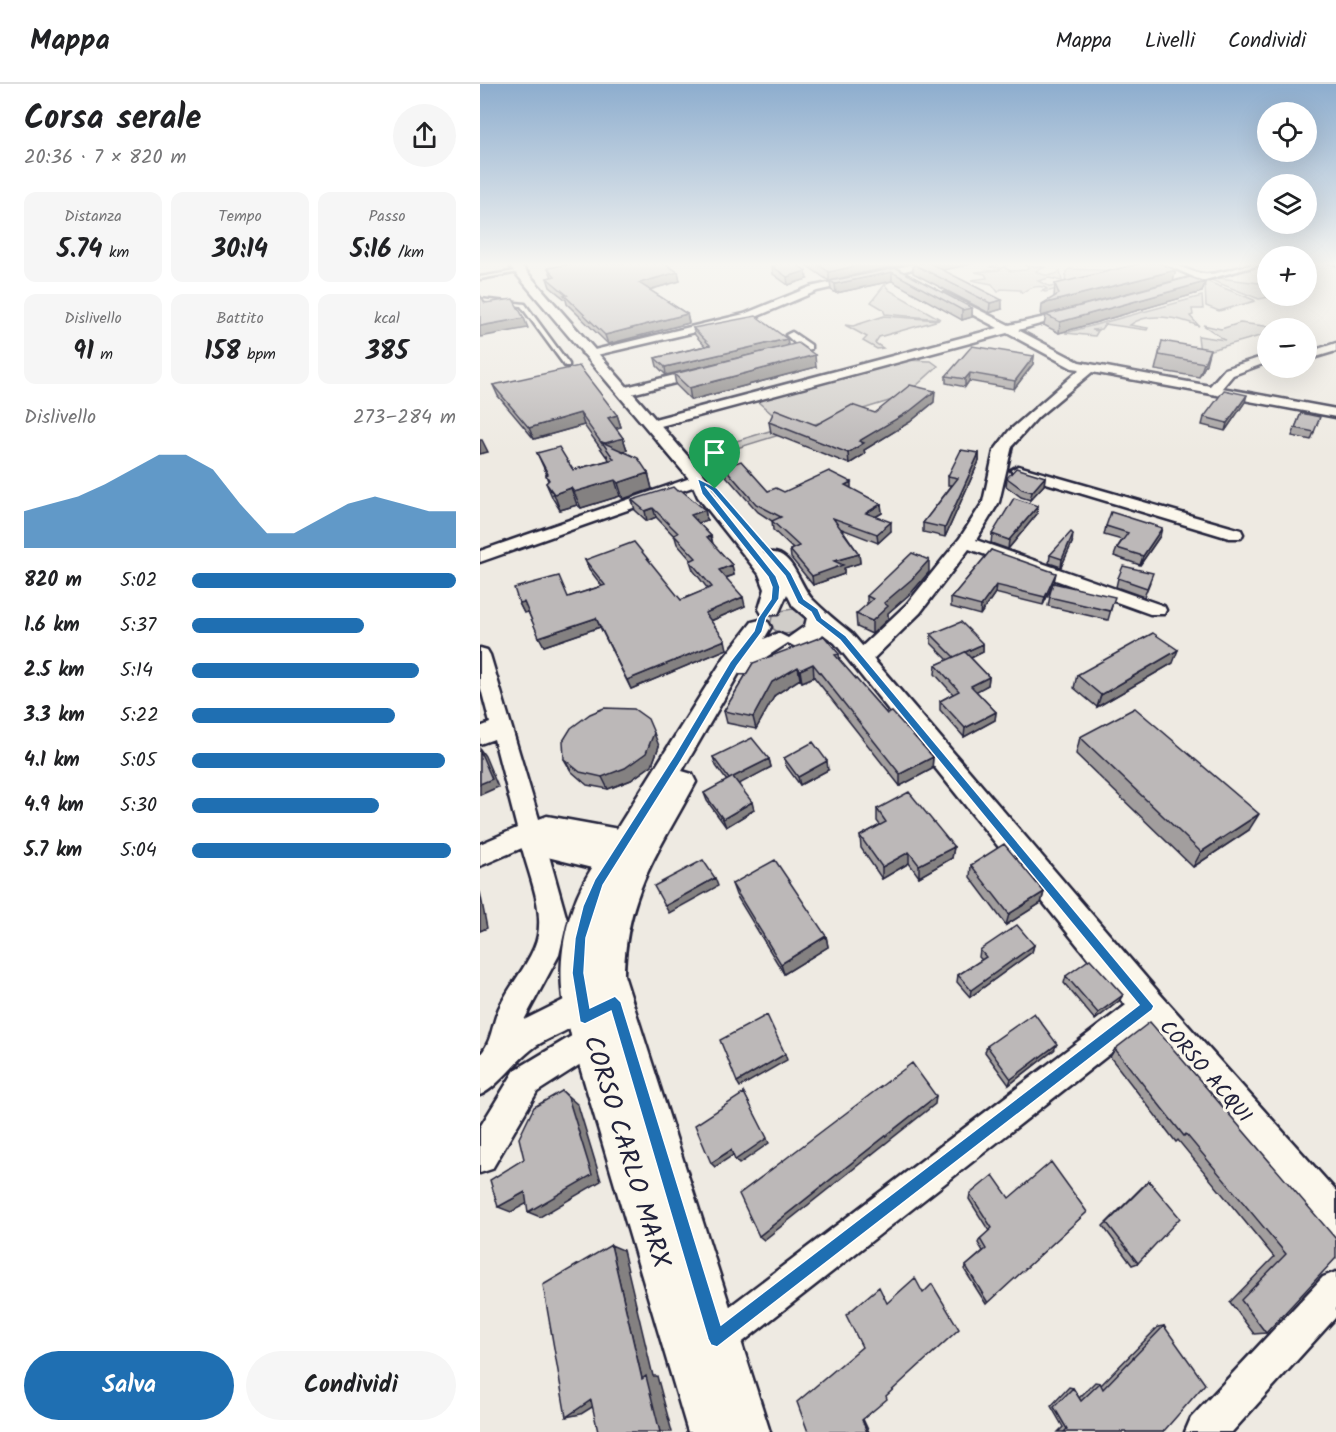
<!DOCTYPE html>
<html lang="it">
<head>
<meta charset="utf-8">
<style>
  :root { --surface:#fff; --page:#f6f6f6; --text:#202124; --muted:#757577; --line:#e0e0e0; --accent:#1f6fb2 }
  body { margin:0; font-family:Kalam,sans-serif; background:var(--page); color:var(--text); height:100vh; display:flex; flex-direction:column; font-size:22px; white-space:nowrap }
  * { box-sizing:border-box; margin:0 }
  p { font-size:20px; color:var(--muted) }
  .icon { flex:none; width:33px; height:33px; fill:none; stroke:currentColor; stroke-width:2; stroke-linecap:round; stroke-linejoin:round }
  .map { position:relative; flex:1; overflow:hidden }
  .sheet { display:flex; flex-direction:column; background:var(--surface); width:480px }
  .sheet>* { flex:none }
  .fabs { position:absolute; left:777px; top:18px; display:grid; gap:12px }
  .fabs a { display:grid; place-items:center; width:60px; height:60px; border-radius:50%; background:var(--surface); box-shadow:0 6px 24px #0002; font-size:30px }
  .pin { position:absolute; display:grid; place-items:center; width:51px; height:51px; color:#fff; margin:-62px -26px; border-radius:50% 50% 50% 0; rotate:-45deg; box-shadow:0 0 6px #0007 }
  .pin .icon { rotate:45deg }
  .round { display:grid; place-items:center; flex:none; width:63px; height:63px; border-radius:32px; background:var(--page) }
  .overview { display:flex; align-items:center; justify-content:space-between; height:102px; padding:0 24px }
  h1 { font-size:33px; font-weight:600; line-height:45px }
  .figures { display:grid; grid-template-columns:repeat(3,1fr); gap:9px; height:102px; padding:6px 24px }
  .figures div { display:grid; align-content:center; border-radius:12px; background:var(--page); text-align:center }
  .figures b { font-size:26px; font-weight:600 }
  .figures small { font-size:16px; font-weight:400 }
  .figures p { font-size:16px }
  .chart { height:168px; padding:12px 24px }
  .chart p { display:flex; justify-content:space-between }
  .chart svg { width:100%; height:108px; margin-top:6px; fill:var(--accent); opacity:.7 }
  .cta { display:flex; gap:12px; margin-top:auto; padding:12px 24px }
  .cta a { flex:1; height:69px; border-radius:36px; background:var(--accent); color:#fff; font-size:24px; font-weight:600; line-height:69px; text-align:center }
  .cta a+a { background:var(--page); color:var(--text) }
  ul { padding:0 24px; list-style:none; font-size:20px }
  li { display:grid; grid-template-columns:96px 72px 1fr; align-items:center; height:45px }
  li i { height:15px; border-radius:8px; background:var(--accent) }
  header { display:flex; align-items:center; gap:36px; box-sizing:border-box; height:84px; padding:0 30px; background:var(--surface); border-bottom:2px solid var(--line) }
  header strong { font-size:28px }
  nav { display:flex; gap:33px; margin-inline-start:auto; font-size:21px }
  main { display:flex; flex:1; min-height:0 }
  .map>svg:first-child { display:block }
  .green { fill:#d0cdc9; stroke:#797882; stroke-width:1.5 }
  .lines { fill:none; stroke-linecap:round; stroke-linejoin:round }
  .service-casing { stroke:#22223b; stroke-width:5 }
  .minor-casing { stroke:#22223b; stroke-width:5 }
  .tertiary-casing { stroke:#22223b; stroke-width:5 }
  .service { fill:#fbf7ec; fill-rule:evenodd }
  .minor { fill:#fbf7ec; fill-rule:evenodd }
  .tertiary { fill:#fbf7ec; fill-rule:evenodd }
  .wall { fill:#a29e9e; stroke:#22223b; stroke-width:1.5 }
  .shaded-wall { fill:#848181; stroke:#22223b; stroke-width:1.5 }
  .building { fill:#bcb8b8; stroke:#22223b; stroke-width:1.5 }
  .route { fill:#1f6fb2; stroke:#fff; stroke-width:1.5; fill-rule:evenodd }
  .labels { text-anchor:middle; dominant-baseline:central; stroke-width:6; stroke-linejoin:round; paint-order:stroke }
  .street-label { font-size:21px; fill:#22223b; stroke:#fbf7ec }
  .near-street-label { font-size:26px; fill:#22223b; stroke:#fbf7ec }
</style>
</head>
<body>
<header>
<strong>Mappa</strong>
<nav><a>Mappa</a><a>Livelli</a><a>Condividi</a></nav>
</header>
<main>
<section class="sheet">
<div class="overview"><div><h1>Corsa serale</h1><p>20:36 · 7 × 820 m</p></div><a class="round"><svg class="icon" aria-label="share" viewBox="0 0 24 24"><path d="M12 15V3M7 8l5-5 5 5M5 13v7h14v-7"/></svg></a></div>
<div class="figures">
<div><p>Distanza</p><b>5.74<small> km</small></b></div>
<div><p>Tempo</p><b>30:14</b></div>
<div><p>Passo</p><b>5:16<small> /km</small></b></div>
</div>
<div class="figures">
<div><p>Dislivello</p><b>91<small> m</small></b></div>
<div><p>Battito</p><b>158<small> bpm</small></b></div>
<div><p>kcal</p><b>385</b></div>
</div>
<div class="chart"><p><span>Dislivello</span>273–284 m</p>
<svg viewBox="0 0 160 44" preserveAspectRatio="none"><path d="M0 44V29L10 26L20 23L30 18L40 12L50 6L60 6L70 12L80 26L90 38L100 38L110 32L120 26L130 23L140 26L150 29L160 29V44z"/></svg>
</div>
<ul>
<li><b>820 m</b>5:02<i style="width:100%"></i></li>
<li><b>1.6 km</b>5:37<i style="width:65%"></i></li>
<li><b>2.5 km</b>5:14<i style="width:86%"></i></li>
<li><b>3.3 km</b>5:22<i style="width:77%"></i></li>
<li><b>4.1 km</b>5:05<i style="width:96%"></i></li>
<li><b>4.9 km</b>5:30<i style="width:71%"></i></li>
<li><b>5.7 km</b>5:04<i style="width:98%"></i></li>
</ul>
<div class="cta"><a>Salva</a><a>Condividi</a></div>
</section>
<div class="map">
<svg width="856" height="1348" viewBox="0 0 856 1348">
  <rect width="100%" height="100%" fill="#eeeae2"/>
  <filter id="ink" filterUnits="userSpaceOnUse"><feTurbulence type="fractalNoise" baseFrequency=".0167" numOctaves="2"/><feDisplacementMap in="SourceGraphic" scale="12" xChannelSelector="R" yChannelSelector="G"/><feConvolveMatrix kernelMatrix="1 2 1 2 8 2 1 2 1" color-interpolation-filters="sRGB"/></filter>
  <g filter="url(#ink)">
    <path class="green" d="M522 179H531L523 183 531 187 546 186 548 184 545 181 565 183 556 187C562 192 574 193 580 187L582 197 569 194 558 197 571 203 585 199 586 188 589 185 653 187 565 208 562 207 567 205C562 200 549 203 542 209L540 206 521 205 518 208 512 200 491 196 507 194 505 190 495 188 519 186 522 184 509 183Z
      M739 194 787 200 788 212H794L779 215 731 196Z
      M726 197 774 216 775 217 739 227 726 222 725 200 718 199Z
      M408 198 405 201 409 206 460 235 405 230 403 225 391 218 406 199Z
      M722 212 723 225H712L713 231 710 232 719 242C699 234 668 227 650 241L668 244 667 246 625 240 621 245 612 246 618 247 615 252 585 249Z
      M404 232 459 236 399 253 395 259 403 264 397 265 383 257 387 253 365 241 373 242Z
      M760 239 802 244H788L787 250 720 269 718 252 745 256 723 241 741 245Z
      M423 276 451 277 458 282 425 312 225 374 222 370 231 367 230 365 306 342 277 317Z
      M313 525 328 531 329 539C317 548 301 557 290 541L292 533 300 527Z"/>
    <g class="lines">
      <g class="service-casing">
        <path id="service" d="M41 186 39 188 0 195V193Z
          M0 215 45 220 89 280V282H85L41 222 0 217Z"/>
      </g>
      <g class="minor-casing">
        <path id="minor" d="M439 179H459L337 207 271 235 108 273 102 269 264 230 330 203Z
          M682 179C700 179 709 189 724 190 736 192 767 179 786 179L689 206 685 205V201L714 193Z
          M465 209 529 241 597 226V230L538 246 599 278 730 302 745 285 788 271V278L753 291 742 304 856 325V333L612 288 558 333 532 362 519 418 496 456 684 522 686 526 684 530H670L489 465 440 529 388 580H374L371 575 374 570 427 520 480 454 503 418 514 367 529 347 600 285 592 284 527 249 177 343 172 344 165 340 167 337 518 244 461 214 460 212Z
          M312 248 331 261V265L292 274V268L318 262 306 251Z
          M856 259V267L826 276V269Z
          M223 284 227 285V291L143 312 137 308 138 305Z
          M538 382 761 446 763 450 761 454H749L533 389 531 386Z
          M219 391 224 393 227 396 224 399 0 478V467Z
          M0 564 7 566 10 571 59 735 67 732 144 746 153 749 156 756 153 763 144 766 68 752 64 754 87 836 79 871 44 936 102 907 112 911 116 921C108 941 74 950 56 962 36 976 17 1004 0 1011V971C12 958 12 940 19 924 29 903 45 885 54 864 68 833 50 795 42 764L0 782V760L37 744 14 655 0 660V643L10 639 0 601Z
          M668 908 678 912 682 922 678 932 250 1268 237 1274 224 1268 218 1255 224 1242 658 912Z
          M110 941 121 945 125 956 121 967 57 1008 12 1085 0 1089V1043L35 986Z
          M856 1188V1233L752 1348H705L711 1334 843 1193Z"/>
      </g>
      <g class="tertiary-casing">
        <path id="tertiary" d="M27 179H39L225 392 234 407 285 470C311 461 319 501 332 515 344 527 357 538 371 549L680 910 856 1107V1159L841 1153 656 934 355 559 343 550 335 558 318 564 308 559 283 575 275 589H259L202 687 212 690 216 698C179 768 146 808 144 891L290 1348H208L92 956C89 940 83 922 82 905 79 864 89 820 112 784L43 767 38 758 43 749 53 746 126 762 244 574 272 538 280 536 288 538 291 543 284 555 298 549 308 554 325 542 327 534 313 522 307 510 298 530H282L279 525 285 505 279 490 218 413 211 397Z"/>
      </g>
      <use href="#service" class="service"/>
      <use href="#minor" class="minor"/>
      <use href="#tertiary" class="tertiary"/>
    </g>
    <path class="wall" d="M323 179H427L349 197Z
      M495 179 463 186 522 225 509 229 433 189V180Z
      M847 179H856V182Z
      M292 182 327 195 308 201 293 190Z
      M68 184 198 188 200 197 169 206 207 230 209 239 128 260 87 220 86 216 70 203 67 194 72 193Z
      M416 184 492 224V233L482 236 412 197 356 209 351 206 350 197Z
      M696 186 693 197 725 198 722 208 579 249 564 241 566 231 684 200 561 232 574 213 575 200Z
      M213 244 307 255 308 262 336 283 211 316 196 301 194 290 220 283 186 291 177 282 175 274 225 262 215 251Z
      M682 257 726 280 719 293 675 286Z
      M554 272 553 280 534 305 489 297 485 303 466 299V292Z
      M13 301 137 331 141 343 136 344 143 354 147 366 143 367 168 389 172 405 143 415 140 412 101 424 97 421 80 426 73 415 66 399 68 397 66 391H67L57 369 93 386 129 376 127 371 126 372 104 341 54 355 18 312Z
      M454 318 430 338 384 366 385 370 369 380 291 349 289 338 336 341Z
      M765 318 745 347 722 341 724 333Z
      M821 329 834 348 831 356 812 352Z
      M499 369V377L465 453 443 448V439L472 401H468V392Z
      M244 383 288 407 304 408 371 405 401 420 402 429 395 433 411 447 398 459 362 445 379 470 380 479 364 484V490L333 501 311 474 310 466 313 465 293 446 292 437 278 428 246 392Z
      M565 393 564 401 550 416 541 413 526 402 527 394Z
      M197 407 225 426 227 436 218 439 231 452 233 460 252 481 254 491 246 494 265 522 231 537 247 565 151 605 120 543 64 562 48 528 44 529 39 519 88 513 122 502 109 485 105 476 201 516 228 505 213 486 210 477 211 476 197 460 195 453 176 433 167 437 155 426 152 416Z
      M557 430 528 465 511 459 512 450Z
      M626 442 680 452 660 481 634 472 637 464 642 456 624 451Z
      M592 459 581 483 569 479 570 471Z
      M511 466 573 499 632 522 628 536 568 522 572 503 563 521 515 509 500 531 471 523V514Z
      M449 488 432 508 408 529V535L392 550 377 543 376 530 387 521V512Z
      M638 494 670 498 664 513 636 503Z
      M451 550 503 560V568L491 574 509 593 508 601 496 607 516 628 515 636 484 653 460 626V617L473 610 455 590 456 581 468 576 451 559Z
      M359 570 360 577 407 630 453 673 452 685 420 702 334 593 322 598 320 595 295 611 276 645 247 639 244 627 273 579Z
      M693 579 617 623 594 604 597 591Z
      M600 653 769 746 713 783 596 670Z
      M179 662 172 681 151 696 128 705 107 701 91 687 84 675Z
      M233 673 289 675 291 683 258 700 274 726 246 743 227 717 224 709 247 697 236 682Z
      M304 674 348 686 320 701 306 682Z
      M397 725 474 763 472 774 439 793 429 779 402 795 381 764 380 752 400 741 397 737Z
      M491 781 564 808 561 819 526 841 490 793Z
      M252 800 346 852 348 863 304 890 256 811Z
      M554 861 552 868 490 913 477 898 478 891 502 876 499 873 500 866Z
      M586 892 639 917 615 936 584 899Z
      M507 962 574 966 529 1001 505 968Z
      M635 965 856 1155 786 1249 774 1250 750 1218 794 1173 698 1056 696 1058 630 973Z
      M669 1097 658 1179 652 1181 623 1142 664 1101Z
      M490 1110 529 1114 607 1128 506 1220 484 1185 486 1182 503 1167 498 1159 500 1155 509 1147 489 1115Z
      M684 1242 683 1348H578L583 1343 571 1322 589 1303 593 1304 599 1314 615 1298 620 1299 621 1301 678 1243Z"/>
    <path class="shaded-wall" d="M389 179H427L349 197V188Z
      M455 179H495L450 189 451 180Z
      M696 186 693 197 561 232 562 220Z
      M326 187 327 195 308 201 307 193Z
      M198 188 200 197 161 208 159 199Z
      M412 188V197L356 209 355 200Z
      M725 198 722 208 579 249 580 238Z
      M522 216V225L509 229 510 219Z
      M492 224V233L482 236V226Z
      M207 230 209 239 128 260 125 251Z
      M44 234 48 244 0 253V242Z
      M307 255 308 262 186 291 185 283Z
      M730 265 726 280 719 293 724 279Z
      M335 271 336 283 211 316 209 304Z
      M554 272 553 280 534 305 535 297Z
      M490 289 489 297 485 303V295Z
      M455 307 454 318 430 338 384 366 385 370 369 380 368 369 379 357Z
      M767 311 765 318 745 347 747 339Z
      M100 329 104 341 54 355 49 344Z
      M137 331 141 343 132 345 128 334Z
      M143 354 147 366 131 370 123 359Z
      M0 356H2L8 368 0 370Z
      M499 369V377L465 453V444Z
      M168 389 172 405 143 415 138 399Z
      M565 393 564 401 550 416 552 408Z
      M135 396 140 412 101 424 94 408Z
      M371 398V407L365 401Z
      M91 404 97 421 80 426 74 410Z
      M401 420 402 429 386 438V429Z
      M558 422 557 430 528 465 529 456Z
      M173 424 176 433 167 437 165 427Z
      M225 426 227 436 213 441 211 431Z
      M411 438V447L398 459 397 450Z
      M682 444 680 452 660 481 663 472Z
      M593 450 592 459 581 483 582 475Z
      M231 452 233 461 227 453Z
      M379 470 380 479 364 484V490L333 501 332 492 354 477Z
      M449 476V488L432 508 408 529V535L392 550V537L404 519Z
      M252 481 254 491 241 495 239 486Z
      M576 489 574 498 563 521 565 513Z
      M516 501 515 509 500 531 501 522Z
      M263 513 265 522 228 538 225 529Z
      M44 518 49 528 44 529 39 519Z
      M116 534 120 543 64 562 59 553Z
      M245 556 247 565 151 605 147 596Z
      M503 560V568L474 582V573Z
      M698 566 693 579 617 623 621 611Z
      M333 580 334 593 322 598 320 586Z
      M318 583 320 595 295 611 276 645 273 633 292 598Z
      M509 593 508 601 490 611 491 602Z
      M516 628 515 636 484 653 485 644Z
      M174 649 179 662 172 681 151 696 128 705 122 693Z
      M0 665 5 672 18 703 0 711Z
      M453 673 452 685 420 702V690Z
      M289 675 291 683 252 704 249 695Z
      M347 677 348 686 320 701 318 693Z
      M272 718 274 726 246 743 243 735Z
      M779 730 769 746 713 783 721 768Z
      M474 763 472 774 439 793V781Z
      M429 768V779L402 795V783Z
      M235 794 238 802 189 829 185 822Z
      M0 808 7 844 0 847Z
      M564 808 561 819 526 841 529 830Z
      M346 852 348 863 304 890 301 880Z
      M554 861 552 868 490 913 491 906Z
      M643 911 639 917 615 936 618 929Z
      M577 960 574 966 529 1001 531 995Z
      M305 970 307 976 260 1003 257 998Z
      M82 1007 98 1021 121 1097 60 1133 48 1128Z
      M264 1009 289 1059 259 1080 255 1076Z
      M456 1012 455 1020 284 1156 279 1152Z
      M251 1066 255 1070 235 1083 231 1079Z
      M45 1108 57 1114 31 1128 18 1123Z
      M131 1161 143 1166 173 1292H177L192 1348H180L162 1295Z
      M125 1315 101 1330 86 1333 111 1316Z
      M383 1335 389 1348H387L382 1336Z"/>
    <path class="building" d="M95 179H184L198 188 159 199 207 230 125 251 84 211H87L67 194 75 192 68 184Z
      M298 179H315L326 187 307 193 292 182Z
      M336 179H389L349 188Z
      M436 179H455L451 180 522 216 510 219 433 180Z
      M662 179H679L696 186 562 220 579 210 575 200Z
      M416 184 492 224 482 226 412 188 355 200 350 197Z
      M710 193 725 198 580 238 566 231Z
      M0 211 5 219 33 215 44 234 0 242Z
      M276 232 307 255 185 283 175 274 230 261 213 244Z
      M682 257 730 265 724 279 679 271Z
      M318 259 335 271 209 304 194 290Z
      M492 262 554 272 535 297 490 289 485 295 466 292Z
      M99 282 137 331 128 334 143 354 122 360 100 329 49 344 13 301Z
      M430 301 455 307 430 327 379 357 384 359 368 369 289 338 295 325 336 341 372 321 395 329Z
      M744 306 767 311 747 339 724 333Z
      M821 329 840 333 834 348 815 344Z
      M122 358 158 374 168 389 138 399 135 396 94 408 91 404 74 410 66 399 69 396 66 391 68 390 57 369 79 363 93 386 134 375Z
      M481 366 499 369 465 444 443 439 478 394 468 392Z
      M261 377 288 407 296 404 304 408 349 387 371 398 365 401 401 420 386 429 411 438 397 450 353 434 379 470 354 477 363 481 332 492 310 466 319 462 292 437 301 433 276 420 244 383Z
      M536 384 565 393 552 408 542 405 527 394Z
      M193 403 197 407 201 406 225 426 211 431 231 452 227 453 252 481 239 486 263 513 225 529 245 556 147 596 116 534 59 553 44 518 39 519 34 504 79 492 88 513 125 501 105 476 154 458 201 516 232 503 210 477 216 474 194 451 198 449 173 424 165 427 152 416Z
      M534 414 558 422 529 456 512 450Z
      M631 428 682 444 663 472 637 464 648 449 626 442Z
      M591 448 593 450 582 475 570 471Z
      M511 466 576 489 565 513 516 501 501 522 471 514Z
      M432 469 449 476 432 495 404 519 408 522 392 537 376 530 393 515 387 512Z
      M643 482 673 489 667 504 638 494Z
      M573 499 635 513 630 527 569 513Z
      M481 538 503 560 474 573 485 568 509 593 491 602 516 628 485 644 460 617 479 607 456 581 474 573 451 550Z
      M673 549 698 566 621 611 597 591Z
      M344 552 359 570 355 571 407 630 412 628 453 673 420 690 333 580 320 586 318 583 292 598 273 633 244 627 273 579Z
      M124 624 154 625 168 635 174 649 166 669 145 684 122 693 100 688 84 675 83 657 91 644 110 630Z
      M655 624 779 730 721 768 600 653Z
      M272 654 289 675 249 695 233 673Z
      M333 658 347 677 318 693 304 674Z
      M0 667 12 695 0 700Z
      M253 693 272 718 243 735 224 709Z
      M429 708 474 763 439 781 429 768 402 783 380 752 406 738 397 725Z
      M524 760 564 808 529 830 491 781Z
      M223 776 235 794 185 822 174 802Z
      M295 776 346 852 301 880 252 800Z
      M537 841 554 861 491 906 478 891 506 873 500 866Z
      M610 875 643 911 618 929 586 892Z
      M554 929 577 960 531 995 507 962Z
      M287 931 305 970 257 998 240 956Z
      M670 938 856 1155V1174L786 1249 761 1216 806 1170 706 1050 704 1052 635 965Z
      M432 979 456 1012 279 1152 259 1110Z
      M82 1007 88 1013 112 1091 48 1128 45 1108 18 1123 10 1096 44 1075 39 1054 54 1023Z
      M264 1009 287 1054 255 1076 251 1066 231 1079 215 1041Z
      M571 1078 607 1128 508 1219 486 1182 506 1165 500 1155 512 1144 490 1110 513 1091 529 1114Z
      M669 1097 700 1134 658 1179 627 1139Z
      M131 1161 162 1295 166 1292 180 1348H118L111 1316 86 1333 63 1201Z
      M435 1194 443 1209 452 1200 479 1245 406 1312 407 1315 382 1336 387 1348H328L317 1318 382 1263 366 1231 399 1203 407 1219Z
      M684 1242 725 1300 683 1348H584L587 1345 574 1323 593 1304 601 1317 620 1299 623 1305Z"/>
  </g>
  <linearGradient id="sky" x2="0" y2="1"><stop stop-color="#8dadce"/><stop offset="0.49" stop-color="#f7f6f2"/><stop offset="1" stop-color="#f7f6f2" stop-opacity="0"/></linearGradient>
  <rect width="856" height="368" fill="url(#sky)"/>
  <path class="route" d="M217 394 237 404 311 489 324 515 338 525 342 534 366 552 674 922 672 926 237 1263 231 1261 228 1255 131 927 105 940 100 938 92 889 95 854 103 822 115 795 194 672 250 578 274 547 278 534 291 515 292 503 288 493 222 410ZM225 402 232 407 305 492 318 519 331 528 336 537 360 556 659 921 241 1241 141 918 135 912 110 924 104 889 106 854 123 801 201 677 257 582 282 548 286 534 299 515 300 503 296 492Z"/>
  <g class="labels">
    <g class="street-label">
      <text transform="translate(725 988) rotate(49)">CORSO ACQUI</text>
    </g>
    <g class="near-street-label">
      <text transform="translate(146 1068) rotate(73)">CORSO CARLO MARX</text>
    </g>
  </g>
</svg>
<div class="fabs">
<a><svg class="icon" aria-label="locate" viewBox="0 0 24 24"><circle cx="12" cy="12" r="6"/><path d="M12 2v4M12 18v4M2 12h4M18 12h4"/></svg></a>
<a><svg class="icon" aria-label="layers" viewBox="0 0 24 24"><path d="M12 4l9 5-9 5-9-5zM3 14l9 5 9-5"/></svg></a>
<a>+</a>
<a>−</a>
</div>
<div class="pin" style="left:235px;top:405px;background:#1e9e55"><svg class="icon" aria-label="arrive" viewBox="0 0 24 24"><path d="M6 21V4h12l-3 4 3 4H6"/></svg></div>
</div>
</main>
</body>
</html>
